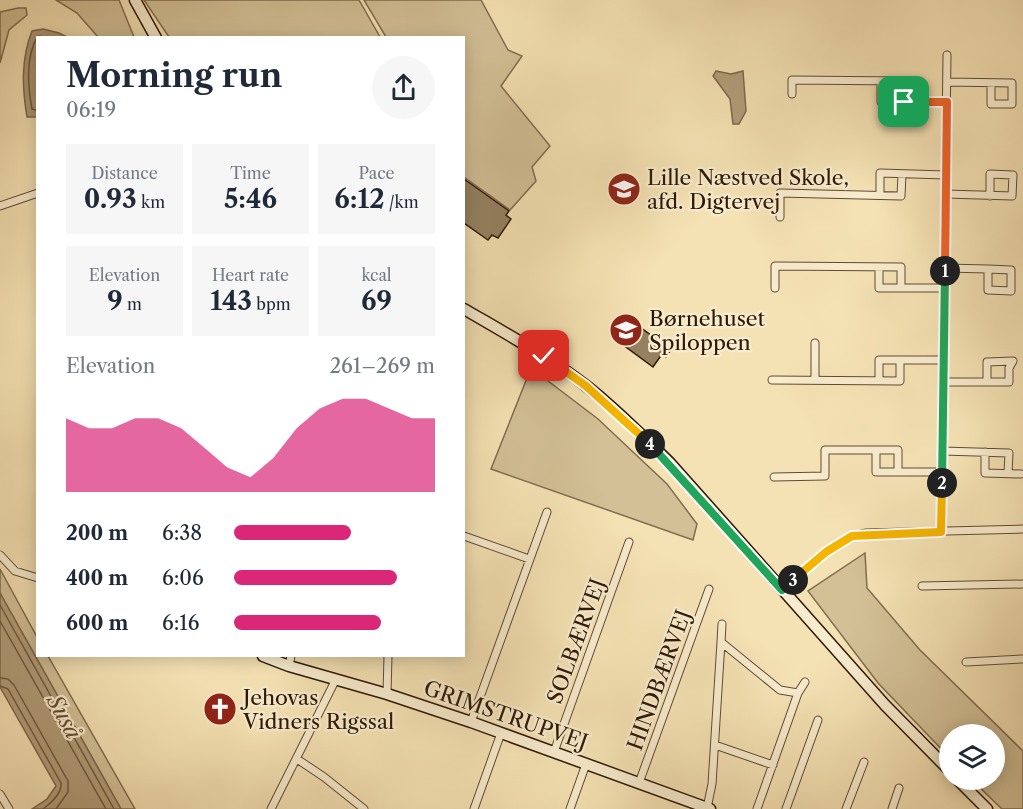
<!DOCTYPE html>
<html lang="en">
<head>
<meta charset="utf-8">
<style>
  :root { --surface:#fff; --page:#f6f6f7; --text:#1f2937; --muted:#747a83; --accent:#db2777 }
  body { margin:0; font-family:"Libre Caslon Text",serif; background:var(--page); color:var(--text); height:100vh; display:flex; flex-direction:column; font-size:22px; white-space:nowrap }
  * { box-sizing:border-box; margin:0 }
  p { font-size:20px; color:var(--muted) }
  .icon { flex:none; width:33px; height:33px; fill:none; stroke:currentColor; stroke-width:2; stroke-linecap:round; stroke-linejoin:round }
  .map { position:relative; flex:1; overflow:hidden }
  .panel { position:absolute; left:36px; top:36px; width:429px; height:621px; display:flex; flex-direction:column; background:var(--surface); border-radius:0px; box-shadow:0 3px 15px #0003 }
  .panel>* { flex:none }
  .controls { position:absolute; left:939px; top:724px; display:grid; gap:12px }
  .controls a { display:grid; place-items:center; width:66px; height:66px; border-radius:50%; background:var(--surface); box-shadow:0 3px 15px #0003; font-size:30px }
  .pin { position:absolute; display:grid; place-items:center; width:51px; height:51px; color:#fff; margin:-26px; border-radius:12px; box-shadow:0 3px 9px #0006 }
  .km { position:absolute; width:30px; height:30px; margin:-15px; border-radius:50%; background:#222; color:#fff; font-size:16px; line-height:30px; text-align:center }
  .round { display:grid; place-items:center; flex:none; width:63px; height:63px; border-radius:32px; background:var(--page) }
  .headline { display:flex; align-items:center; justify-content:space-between; height:102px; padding:0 30px }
  h1 { font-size:33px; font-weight:700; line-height:45px }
  .metrics { display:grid; grid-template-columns:repeat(3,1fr); gap:9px; height:102px; padding:6px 30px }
  .metrics div { display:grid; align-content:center; border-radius:0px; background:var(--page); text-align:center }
  .metrics b { font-size:26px; font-weight:700 }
  .metrics small { font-size:16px; font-weight:400 }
  .metrics p { font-size:16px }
  .chart { height:168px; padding:12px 30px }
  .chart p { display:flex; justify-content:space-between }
  .chart svg { width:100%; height:108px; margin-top:6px; fill:var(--accent); opacity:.7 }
  ul { padding:0 30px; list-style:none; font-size:20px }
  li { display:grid; grid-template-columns:96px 72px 1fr; align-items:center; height:45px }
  li i { height:15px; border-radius:8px; background:var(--accent) }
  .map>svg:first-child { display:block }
  .green { fill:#d3c097; stroke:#806c4f; stroke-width:1.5 }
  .water { fill:#b19d79; stroke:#7d684b; stroke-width:1.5 }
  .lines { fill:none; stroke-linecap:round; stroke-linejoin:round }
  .shore { stroke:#705a40; stroke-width:1.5 }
  .building { fill:#958161; stroke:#2e1807; stroke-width:1.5 }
  .street-casing { stroke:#604a32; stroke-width:9 }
  .secondary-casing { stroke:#2e1807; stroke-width:13 }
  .street { stroke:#f8ecce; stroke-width:7 }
  .secondary { stroke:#f8ecce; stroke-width:10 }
  .split-1-casing { stroke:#fff; stroke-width:12 }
  .split-2-casing { stroke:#fff; stroke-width:12 }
  .split-3-casing { stroke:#fff; stroke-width:12 }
  .split-4-casing { stroke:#fff; stroke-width:12 }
  .split-5-casing { stroke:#fff; stroke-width:12 }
  .split-1 { stroke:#f0652b; stroke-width:8 }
  .split-2 { stroke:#22a559; stroke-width:8 }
  .split-3 { stroke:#f5b400; stroke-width:8 }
  .split-4 { stroke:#22a559; stroke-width:8 }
  .split-5 { stroke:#f5b400; stroke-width:8 }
  .labels { text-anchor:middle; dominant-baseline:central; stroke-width:4.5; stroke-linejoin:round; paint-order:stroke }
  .poi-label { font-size:21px; fill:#2e1807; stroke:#f8ecce; text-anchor:start }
  .street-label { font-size:21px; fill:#2e1807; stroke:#f8ecce }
  .water-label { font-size:22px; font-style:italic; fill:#624d35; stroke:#f8ecce }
</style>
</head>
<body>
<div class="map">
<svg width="1023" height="809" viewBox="0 0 1023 809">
  <rect width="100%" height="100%" fill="#f5e2b4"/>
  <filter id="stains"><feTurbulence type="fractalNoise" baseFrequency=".00333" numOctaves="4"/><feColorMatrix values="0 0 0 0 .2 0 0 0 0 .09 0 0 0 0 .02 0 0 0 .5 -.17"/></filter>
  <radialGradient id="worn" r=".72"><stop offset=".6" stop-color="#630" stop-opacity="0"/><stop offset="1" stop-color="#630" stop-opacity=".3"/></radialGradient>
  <path class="green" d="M56 0H119L134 37H98L77 13Z
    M144 0H359L380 37H169Z
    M364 0H481L508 50 522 56 501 86 550 146 532 167 536 181 510 210 464 177V38L386 37Z
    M18 8H26L27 15 9 30 0 63V12Z
    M531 368 598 419 667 484 697 524 693 540 491 469Z
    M865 553 867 588 920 650 1023 751V809H1002L972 780H994V735H950L949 757 878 683 808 591Z
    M0 569 37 637 38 656H48L135 809H121L0 593Z"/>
  <path class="water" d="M43 29 59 33 67 37 38 38 37 117H27C22 87 21 59 32 31Z
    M716 71 731 74 743 71 746 111 739 124H733L730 99 713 76Z
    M0 593 121 809H32L47 799 56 786 0 687Z"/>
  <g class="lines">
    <path class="shore" d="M38 111 32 109C28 87 25 56 38 36L52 38
      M0 605 114 809
      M0 621 106 809
      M0 678 8 679 14 685 68 781V792L56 809
      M0 686 8 689 61 783C62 794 51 803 43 809"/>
  </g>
  <path class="building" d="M464 179 509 211 506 215 511 219 498 238 492 235 488 240 464 223Z
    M625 316 671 350 666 357 662 354 653 367 611 336Z
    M214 694 234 704 227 722 206 713Z"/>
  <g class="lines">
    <g class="street-casing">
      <path id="street" d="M881 81V102H947
        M947 82 1012 83V104H991V83
        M792 94V80L904 81V102
        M946 194 1012 196 1013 175 990 174V196
        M880 195V173L946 175
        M0 206 38 193
        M780 217V193L901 196 902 174
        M879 267V288H944
        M945 268 988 269V290L1011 291V270L988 269
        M775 288V266L901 267V288
        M815 343V380
        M772 380 900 381V360
        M879 381V360H943
        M943 382H1009V368L1013 361 987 362V382
        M876 450V472H942
        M942 451 1009 453 1008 473
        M985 452V473L1021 474
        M774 477 825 476V450H898V472
        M941 532 947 55
        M464 536 529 559
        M0 555 15 571 38 578
        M922 586 1023 584
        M782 590C807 568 832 539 866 533L1023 529
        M721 642 722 624
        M966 662 1023 659
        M289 666 291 656
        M798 693 805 682
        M387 694 388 656
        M471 722 547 512
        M715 745 773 765
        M554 752 629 542
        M297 759 324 777 364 809
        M639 783 709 589
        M0 794 9 809
        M707 808 712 784 721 642 780 690 798 693 757 809
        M271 809 336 679
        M474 809 501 733
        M570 809 586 764
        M786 809 818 720
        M846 809 864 762
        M892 809 899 788"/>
    </g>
    <g class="secondary-casing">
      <path id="secondary" d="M135 0 156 38
        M464 309C505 333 547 356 585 385 615 408 642 436 670 463L885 705 950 771
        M263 656 289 666 387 694 471 722 710 809
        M958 780 987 809"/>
    </g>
    <use href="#street" class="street"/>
    <use href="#secondary" class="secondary"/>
  </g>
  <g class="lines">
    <g class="split-1-casing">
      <path id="split-1" d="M904 102H947L945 271"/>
    </g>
    <g class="split-2-casing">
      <path id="split-2" d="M942 483 945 271"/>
    </g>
    <g class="split-3-casing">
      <path id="split-3" d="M793 580 826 552 852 536 941 532 942 483"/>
    </g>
    <g class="split-4-casing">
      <path id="split-4" d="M650 444 782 590 793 580"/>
    </g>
    <g class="split-5-casing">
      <path id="split-5" d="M544 356 586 386 650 444"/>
    </g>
    <use href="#split-1" class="split-1"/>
    <use href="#split-2" class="split-2"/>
    <use href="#split-3" class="split-3"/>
    <use href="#split-4" class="split-4"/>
    <use href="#split-5" class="split-5"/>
  </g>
  <defs>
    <g id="school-disc" transform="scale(1.725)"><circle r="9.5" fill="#8f2418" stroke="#f8ecce"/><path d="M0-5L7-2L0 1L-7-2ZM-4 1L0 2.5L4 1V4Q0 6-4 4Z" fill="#fff"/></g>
    <g id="church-disc" transform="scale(1.725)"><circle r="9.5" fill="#8f2418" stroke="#f8ecce"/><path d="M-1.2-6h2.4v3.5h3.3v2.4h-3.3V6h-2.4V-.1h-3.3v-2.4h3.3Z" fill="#fff"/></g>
  </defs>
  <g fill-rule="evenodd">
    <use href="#school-disc" x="624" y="189"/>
    <use href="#school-disc" x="626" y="330"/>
    <use href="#church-disc" x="220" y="709"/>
  </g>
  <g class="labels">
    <g class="poi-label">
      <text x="647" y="177">Lille Næstved Skole,<tspan x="647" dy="24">afd. Digtervej</tspan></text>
      <text x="649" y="318">Børnehuset<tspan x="649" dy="24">Spiloppen</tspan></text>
      <text x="243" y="697">Jehovas<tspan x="243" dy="24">Vidners Rigssal</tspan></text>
    </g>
    <g class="street-label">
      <text transform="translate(576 641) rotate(-70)">SOLBÆRVEJ</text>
      <text transform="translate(659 680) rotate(-70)">HINDBÆRVEJ</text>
      <text transform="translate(506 715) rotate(19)">GRIMSTRUPVEJ</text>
    </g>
    <g class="water-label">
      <text transform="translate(64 717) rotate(61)">Suså</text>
    </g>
  </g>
  <rect width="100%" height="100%" filter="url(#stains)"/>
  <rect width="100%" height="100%" fill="url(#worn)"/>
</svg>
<div class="controls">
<a><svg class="icon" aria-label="layers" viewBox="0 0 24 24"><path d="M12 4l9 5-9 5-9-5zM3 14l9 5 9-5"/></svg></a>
</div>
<div class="pin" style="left:904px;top:102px;background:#1e9e55"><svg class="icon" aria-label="arrive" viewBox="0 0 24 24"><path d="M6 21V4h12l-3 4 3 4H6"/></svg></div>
<div class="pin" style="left:544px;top:356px;background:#d93025"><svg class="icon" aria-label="check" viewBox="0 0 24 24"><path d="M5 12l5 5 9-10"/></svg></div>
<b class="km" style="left:945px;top:271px">1</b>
<b class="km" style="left:942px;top:483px">2</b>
<b class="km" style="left:793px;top:580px">3</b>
<b class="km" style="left:650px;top:444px">4</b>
<section class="panel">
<div class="headline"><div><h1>Morning run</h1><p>06:19</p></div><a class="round"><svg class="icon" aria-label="share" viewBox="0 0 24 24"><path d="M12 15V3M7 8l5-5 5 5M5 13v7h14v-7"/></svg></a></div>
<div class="metrics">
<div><p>Distance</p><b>0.93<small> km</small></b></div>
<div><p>Time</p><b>5:46</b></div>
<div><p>Pace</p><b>6:12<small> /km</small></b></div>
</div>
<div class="metrics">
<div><p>Elevation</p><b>9<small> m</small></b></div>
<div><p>Heart rate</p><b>143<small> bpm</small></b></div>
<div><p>kcal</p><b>69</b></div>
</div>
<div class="chart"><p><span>Elevation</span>261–269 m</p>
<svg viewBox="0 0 160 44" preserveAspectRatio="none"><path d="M0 44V14L10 18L20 18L30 14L40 14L50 18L60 26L70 34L80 38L90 30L100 18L110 10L120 6L130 6L140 10L150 14L160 14V44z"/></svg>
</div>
<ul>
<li><b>200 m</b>6:38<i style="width:58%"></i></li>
<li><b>400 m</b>6:06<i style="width:81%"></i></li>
<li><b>600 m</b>6:16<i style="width:73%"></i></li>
</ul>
</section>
</div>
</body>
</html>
